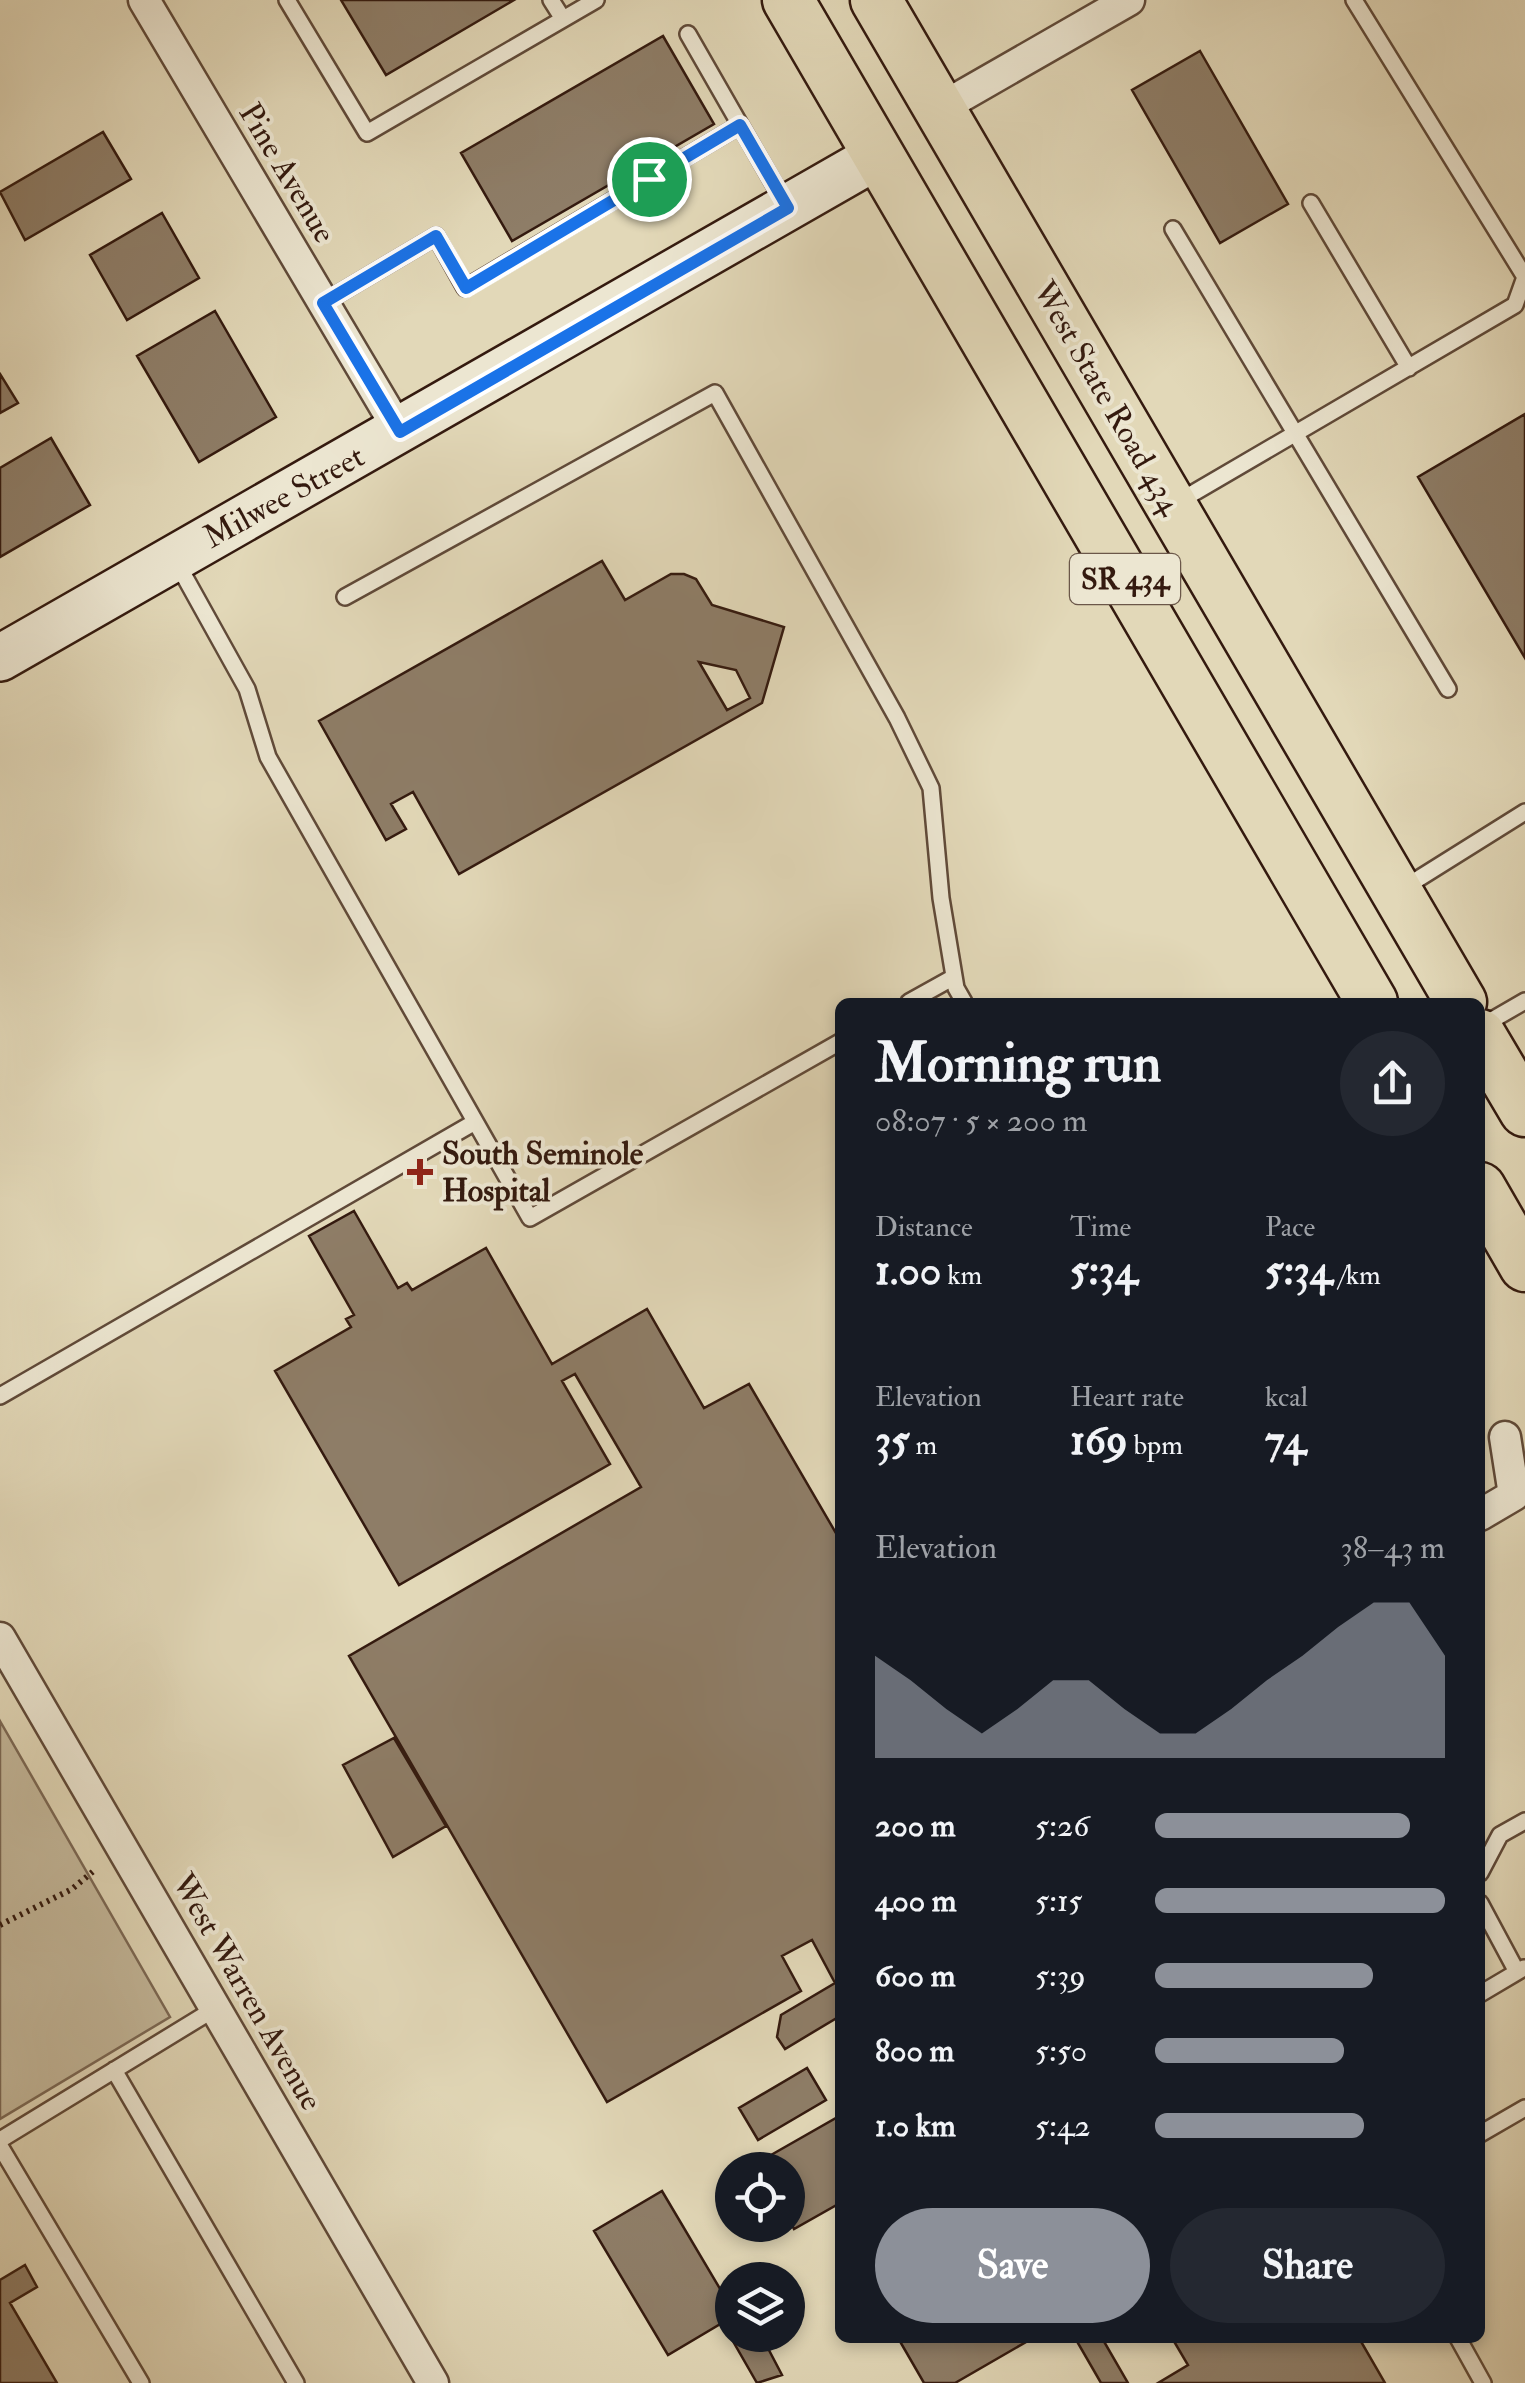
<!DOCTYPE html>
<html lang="en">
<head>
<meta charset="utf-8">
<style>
  :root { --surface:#171b24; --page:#242831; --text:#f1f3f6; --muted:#9ea1a6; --accent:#8c9099 }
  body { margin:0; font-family:"IM FELL Double Pica",serif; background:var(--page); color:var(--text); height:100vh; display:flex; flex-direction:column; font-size:38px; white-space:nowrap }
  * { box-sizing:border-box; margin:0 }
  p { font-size:32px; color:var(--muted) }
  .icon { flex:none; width:55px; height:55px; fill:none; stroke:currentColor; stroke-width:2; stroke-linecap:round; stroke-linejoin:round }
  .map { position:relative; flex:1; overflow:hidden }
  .details { position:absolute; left:835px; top:998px; width:650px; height:1345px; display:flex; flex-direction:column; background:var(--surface); border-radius:15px; box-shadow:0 5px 15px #0003 }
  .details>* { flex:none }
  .buttons { position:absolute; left:715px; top:2152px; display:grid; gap:20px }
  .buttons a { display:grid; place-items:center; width:90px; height:90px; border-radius:50%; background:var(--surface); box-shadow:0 5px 15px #0003; font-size:50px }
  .pin { position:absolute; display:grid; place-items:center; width:85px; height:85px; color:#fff; margin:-42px; border:5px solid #fff; border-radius:50%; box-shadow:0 2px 10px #0007 }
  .round { display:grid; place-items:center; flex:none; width:105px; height:105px; border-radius:52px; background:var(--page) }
  .summary { display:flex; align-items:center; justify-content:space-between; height:170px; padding:0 40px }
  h1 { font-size:55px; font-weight:700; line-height:75px }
  .figures { display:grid; grid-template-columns:repeat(3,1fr); gap:15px; height:170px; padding:10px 40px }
  .figures div { display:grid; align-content:center }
  .figures b { font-size:42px; font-weight:700 }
  .figures small { font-size:28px; font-weight:400 }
  .figures p { font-size:28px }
  .chart { height:280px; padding:20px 40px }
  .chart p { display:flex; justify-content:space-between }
  .chart svg { width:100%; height:180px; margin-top:10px; fill:var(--accent); opacity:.7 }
  .action { display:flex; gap:20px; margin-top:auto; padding:20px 40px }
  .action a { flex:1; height:115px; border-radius:60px; background:var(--accent); color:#fff; font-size:40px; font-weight:700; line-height:115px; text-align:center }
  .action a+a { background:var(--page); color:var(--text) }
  ul { padding:0 40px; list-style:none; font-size:32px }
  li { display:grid; grid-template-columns:160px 120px 1fr; align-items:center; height:75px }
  li i { height:25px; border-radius:12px; background:var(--accent) }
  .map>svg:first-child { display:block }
  .green { fill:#c4b89b; stroke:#7c6955; stroke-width:2.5 }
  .building { fill:#8e7d67; stroke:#341a0f; stroke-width:2.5; fill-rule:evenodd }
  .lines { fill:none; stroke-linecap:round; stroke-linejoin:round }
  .lane-casing { stroke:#604a39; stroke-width:20 }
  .street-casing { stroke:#604a39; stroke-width:35 }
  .secondary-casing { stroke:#341a0f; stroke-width:50 }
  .primary-casing { stroke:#341a0f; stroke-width:55 }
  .path { stroke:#341a0f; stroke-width:6; stroke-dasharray:2.5 5; stroke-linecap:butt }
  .lane { stroke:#ece6d1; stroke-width:15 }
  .street { stroke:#ece6d1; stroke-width:30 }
  .secondary { stroke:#ece6d1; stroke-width:45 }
  .primary { stroke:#e2d8b8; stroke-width:50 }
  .route-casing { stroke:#fff; stroke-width:20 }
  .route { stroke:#1a73e8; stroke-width:12 }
  .poi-dot { fill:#8f2418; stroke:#ece6d1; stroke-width:4 }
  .labels { text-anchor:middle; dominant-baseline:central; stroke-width:8; stroke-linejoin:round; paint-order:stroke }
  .shield { fill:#ece6d1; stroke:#6b5749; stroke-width:2.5 }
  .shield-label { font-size:30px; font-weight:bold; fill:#341a0f }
  .street-label { font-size:32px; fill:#341a0f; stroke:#ece6d1 }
  .poi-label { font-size:32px; font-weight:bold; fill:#341a0f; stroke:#ece6d1; text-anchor:start }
</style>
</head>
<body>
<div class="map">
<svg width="1525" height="2383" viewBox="0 0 1525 2383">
  <rect width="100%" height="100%" fill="#e2d8b8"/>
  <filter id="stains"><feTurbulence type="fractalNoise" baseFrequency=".002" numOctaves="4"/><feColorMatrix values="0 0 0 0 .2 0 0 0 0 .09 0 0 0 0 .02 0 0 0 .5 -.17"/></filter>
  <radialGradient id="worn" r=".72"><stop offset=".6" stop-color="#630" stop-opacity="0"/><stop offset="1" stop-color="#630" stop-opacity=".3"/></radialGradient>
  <path class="green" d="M0 1721 170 2017 0 2119Z"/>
  <path class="building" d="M341 0H514L386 75Z
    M663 36 714 124 512 241 461 153Z
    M1200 51 1288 204 1220 243 1132 90Z
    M103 132 131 179 25 240 0 192Z
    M162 213 199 278 127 320 90 255Z
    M215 311 276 417 199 462 137 356Z
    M0 374 18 403 0 413Z
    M1525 414V658L1418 477Z
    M51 438 90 505 0 557V468Z
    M602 561 625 600 671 574H684L696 579 712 605 784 627 762 703 459 874 413 792 391 804 406 829 386 840 319 721ZM699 662 736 670 750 698 727 710Z
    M354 1211 398 1288 407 1283 412 1290 486 1248 552 1364 647 1309 704 1408 749 1384 840 1540V2016L785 2049 777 2037 781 2015 835 1983 812 1940 782 1956 801 1991 607 2102 349 1656 641 1487 575 1374 562 1381 610 1464 399 1585 275 1371 351 1327 346 1319 354 1315 309 1236Z
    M394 1738 446 1826 393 1857 343 1765Z
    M807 2068 826 2100 758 2140 739 2108Z
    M836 2118 840 2125V2203L794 2229 788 2218V2170H760L757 2163Z
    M662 2191 732 2309V2317L668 2355 594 2231Z
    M25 2265 37 2287 10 2303 57 2383H0V2280Z
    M732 2326V2335H761L782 2375 757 2383 726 2329Z
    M898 2338H1033L955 2383H924Z
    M1075 2338H1102L1128 2383H1101Z
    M1172 2338H1359L1385 2383H1158L1188 2365Z"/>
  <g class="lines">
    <g class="lane-casing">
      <path id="lane" d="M287 0 367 133 596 0
        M551 0 563 19
        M688 34 786 205
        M1311 203 1409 368
        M1173 229 1448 689
        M323 303 436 236 465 288 740 125
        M1178 502 1515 305 1525 277 1354 0
        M177 563 247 689 268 757 530 1218 840 1042
        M345 597 715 393 897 718 931 788 941 898 956 988 964 1002
        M1402 889 1525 812
        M909 1002 954 977
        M1480 1027 1525 1001
        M0 1396 475 1122
        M1480 1873 1500 1835 1525 1821
        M1480 1903 1517 1972
        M1480 1994 1524 1968
        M114 2070 296 2383
        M1480 2134 1525 2108
        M0 2140 216 2008
        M0 2146 141 2383
        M1458 2338 1483 2383"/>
    </g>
    <g class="street-casing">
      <path id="street" d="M144 0 400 432
        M939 109 1129 0
        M1480 1515 1514 1495 1505 1437
        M0 1638 433 2383"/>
    </g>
    <g class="secondary-casing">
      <path id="secondary" d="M0 658 879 155"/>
    </g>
    <g class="primary-casing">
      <path id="primary" d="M788 0 1372 1002
        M876 0 1461 1002
        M1480 1035 1525 1111
        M1480 1188 1525 1266"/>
    </g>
    <path class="path" d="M0 1925 72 1889 96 1869"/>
    <use href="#lane" class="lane"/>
    <use href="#street" class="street"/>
    <use href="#secondary" class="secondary"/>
    <use href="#primary" class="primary"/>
  </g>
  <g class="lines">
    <g class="route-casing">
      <path id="route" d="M740 125 788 208 400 432 323 303 436 236 466 288Z"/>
    </g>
    <use href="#route" class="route"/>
  </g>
  <path class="poi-dot" d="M415 1157h10v10h10v10h-10v10h-10v-10h-10v-10h10z"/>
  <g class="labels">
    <rect class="shield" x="1070" y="554" width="110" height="50" rx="8"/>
    <g class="shield-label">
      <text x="1125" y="579">SR 434</text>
    </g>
    <g class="street-label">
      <text transform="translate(287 173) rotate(59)">Pine Avenue</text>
      <text transform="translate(1107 398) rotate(60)">West State Road 434</text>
      <text transform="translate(284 497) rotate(-29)">Milwee Street</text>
      <text transform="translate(247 1992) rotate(60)">West Warren Avenue</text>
    </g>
    <g class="poi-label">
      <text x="442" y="1154">South Seminole<tspan x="442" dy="37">Hospital</tspan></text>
    </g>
  </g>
  <rect width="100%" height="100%" filter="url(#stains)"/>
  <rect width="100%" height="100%" fill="url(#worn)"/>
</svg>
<div class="buttons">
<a><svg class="icon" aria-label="locate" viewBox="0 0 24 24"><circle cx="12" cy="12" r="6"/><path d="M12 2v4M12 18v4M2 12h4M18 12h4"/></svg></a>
<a><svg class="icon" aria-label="layers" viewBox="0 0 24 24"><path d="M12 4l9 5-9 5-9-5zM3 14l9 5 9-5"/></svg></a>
</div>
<div class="pin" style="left:649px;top:179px;background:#1e9e55"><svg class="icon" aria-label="arrive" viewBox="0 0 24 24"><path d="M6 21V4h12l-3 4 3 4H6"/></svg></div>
<section class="details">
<div class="summary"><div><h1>Morning run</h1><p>08:07 · 5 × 200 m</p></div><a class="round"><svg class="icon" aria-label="share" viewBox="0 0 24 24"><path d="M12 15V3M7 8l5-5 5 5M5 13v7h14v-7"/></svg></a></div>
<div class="figures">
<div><p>Distance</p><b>1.00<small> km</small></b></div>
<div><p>Time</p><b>5:34</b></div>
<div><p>Pace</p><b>5:34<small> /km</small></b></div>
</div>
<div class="figures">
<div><p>Elevation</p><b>35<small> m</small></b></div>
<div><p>Heart rate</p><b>169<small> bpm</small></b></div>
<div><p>kcal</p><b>74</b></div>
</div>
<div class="chart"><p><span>Elevation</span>38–43 m</p>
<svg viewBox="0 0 160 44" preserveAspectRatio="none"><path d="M0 44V19L10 25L20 32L30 38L40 32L50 25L60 25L70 32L80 38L90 38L100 32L110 25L120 19L130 12L140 6L150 6L160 19V44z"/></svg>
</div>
<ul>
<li><b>200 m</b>5:26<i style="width:88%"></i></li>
<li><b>400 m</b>5:15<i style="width:100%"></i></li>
<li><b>600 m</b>5:39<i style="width:75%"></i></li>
<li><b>800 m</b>5:50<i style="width:65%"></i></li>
<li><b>1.0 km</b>5:42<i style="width:72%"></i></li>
</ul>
<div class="action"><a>Save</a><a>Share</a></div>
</section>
</div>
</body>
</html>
